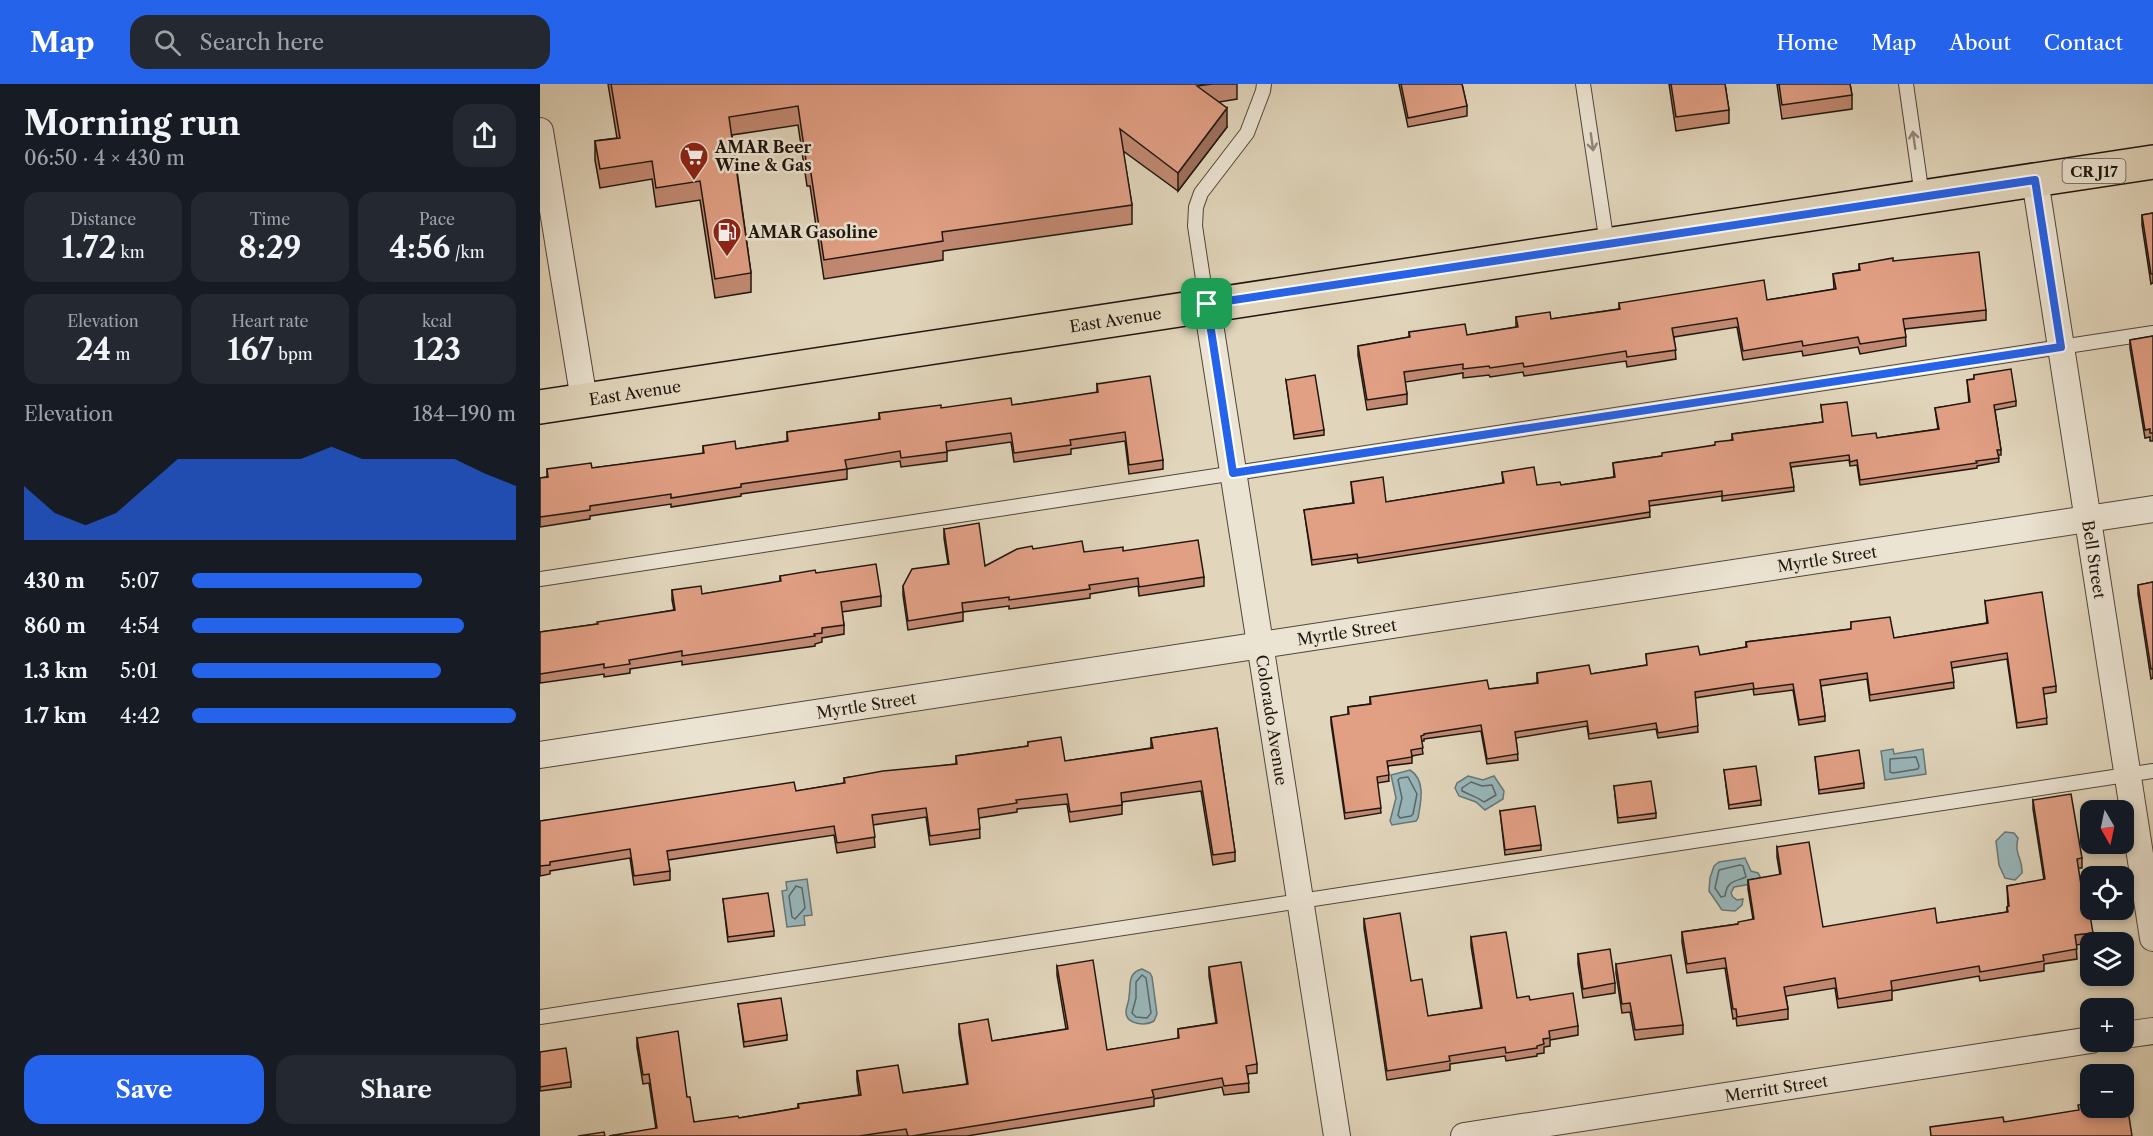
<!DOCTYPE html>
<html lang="en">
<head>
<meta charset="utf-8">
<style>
  :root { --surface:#171b24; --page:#242831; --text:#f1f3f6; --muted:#9ea1a6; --accent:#2563eb }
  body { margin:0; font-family:"Libre Caslon Text",serif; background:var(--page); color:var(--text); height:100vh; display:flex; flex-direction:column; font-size:22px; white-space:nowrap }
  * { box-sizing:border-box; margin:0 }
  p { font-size:20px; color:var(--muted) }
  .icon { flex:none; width:33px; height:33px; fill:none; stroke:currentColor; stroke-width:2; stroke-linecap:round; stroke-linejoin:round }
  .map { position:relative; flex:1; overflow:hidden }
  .panel { display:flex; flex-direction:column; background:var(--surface); width:540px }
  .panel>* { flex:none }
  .needle { width:39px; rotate:171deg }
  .buttons { position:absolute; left:1540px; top:716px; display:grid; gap:12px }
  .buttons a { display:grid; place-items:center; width:54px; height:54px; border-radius:12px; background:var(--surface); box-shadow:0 3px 9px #0003; font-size:30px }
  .pin { position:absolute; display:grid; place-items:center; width:51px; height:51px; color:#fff; margin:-26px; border-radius:12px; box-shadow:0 3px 9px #0006 }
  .round { display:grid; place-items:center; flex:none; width:63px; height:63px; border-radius:18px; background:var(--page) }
  .overview { display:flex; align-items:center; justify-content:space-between; height:102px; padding:0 24px }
  h1 { font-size:33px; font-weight:700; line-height:45px }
  .metrics { display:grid; grid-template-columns:repeat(3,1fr); gap:9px; height:102px; padding:6px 24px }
  .metrics div { display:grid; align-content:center; border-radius:15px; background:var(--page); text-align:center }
  .metrics b { font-size:30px; font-weight:700 }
  .metrics small { font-size:16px; font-weight:400 }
  .metrics p { font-size:16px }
  .chart { height:168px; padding:12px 24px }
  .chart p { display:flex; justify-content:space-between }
  .chart svg { width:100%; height:108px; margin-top:6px; fill:var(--accent); opacity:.7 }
  .cta { display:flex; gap:12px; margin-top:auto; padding:12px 24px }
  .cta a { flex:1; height:69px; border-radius:18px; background:var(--accent); color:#fff; font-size:24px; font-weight:700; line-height:69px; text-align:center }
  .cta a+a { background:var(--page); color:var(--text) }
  ul { padding:0 24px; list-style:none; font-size:20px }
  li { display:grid; grid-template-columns:96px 72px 1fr; align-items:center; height:45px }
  li i { height:15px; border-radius:8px; background:var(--accent) }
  header { display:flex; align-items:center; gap:36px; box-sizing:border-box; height:84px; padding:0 30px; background:var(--accent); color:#fff }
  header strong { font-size:28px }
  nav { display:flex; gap:33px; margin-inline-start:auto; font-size:21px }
  .search { width:420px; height:54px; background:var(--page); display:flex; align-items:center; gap:15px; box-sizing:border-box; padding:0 21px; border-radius:18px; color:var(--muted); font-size:22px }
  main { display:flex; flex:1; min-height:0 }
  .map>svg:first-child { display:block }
  .water { fill:#98b6ba; stroke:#687676; stroke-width:1.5 }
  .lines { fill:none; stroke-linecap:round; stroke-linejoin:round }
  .shore { stroke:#5c6664; stroke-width:1.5 }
  .lane-casing { stroke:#50463a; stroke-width:16 }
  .street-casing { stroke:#50463a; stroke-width:28 }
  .primary-casing { stroke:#20170f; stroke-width:36 }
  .lane { stroke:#ece4d3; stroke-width:14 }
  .street { stroke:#ece4d3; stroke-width:26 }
  .primary { stroke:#e1d5bb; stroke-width:33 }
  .wall { fill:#c28972; stroke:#20170f; stroke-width:1.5 }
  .shaded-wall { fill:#9e6f5c; stroke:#20170f; stroke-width:1.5 }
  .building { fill:#e19f84; stroke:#20170f; stroke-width:1.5 }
  .oneway { stroke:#90887b }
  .route-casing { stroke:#fff; stroke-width:12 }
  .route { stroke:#2563eb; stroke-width:8 }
  .labels { text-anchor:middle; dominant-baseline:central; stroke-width:5; stroke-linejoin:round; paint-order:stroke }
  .shield { fill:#ece4d3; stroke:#5d544a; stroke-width:1.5 }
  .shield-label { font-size:15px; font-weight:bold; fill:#20170f }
  .poi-label { font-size:16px; font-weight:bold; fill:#20170f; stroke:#ece4d3; text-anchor:start }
  .street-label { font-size:16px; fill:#20170f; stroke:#ece4d3 }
</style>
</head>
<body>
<header>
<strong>Map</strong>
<div class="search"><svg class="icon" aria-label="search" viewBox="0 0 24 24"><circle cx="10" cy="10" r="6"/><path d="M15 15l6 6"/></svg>Search here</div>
<nav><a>Home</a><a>Map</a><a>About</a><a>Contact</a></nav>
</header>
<main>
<section class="panel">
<div class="overview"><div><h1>Morning run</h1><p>06:50 · 4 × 430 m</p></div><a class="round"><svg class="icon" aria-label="share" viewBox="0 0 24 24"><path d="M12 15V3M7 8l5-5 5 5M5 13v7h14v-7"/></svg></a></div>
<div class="metrics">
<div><p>Distance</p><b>1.72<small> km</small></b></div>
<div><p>Time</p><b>8:29</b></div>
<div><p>Pace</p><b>4:56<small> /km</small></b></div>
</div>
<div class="metrics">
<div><p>Elevation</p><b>24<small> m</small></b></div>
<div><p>Heart rate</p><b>167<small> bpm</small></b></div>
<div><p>kcal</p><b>123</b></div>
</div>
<div class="chart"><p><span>Elevation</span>184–190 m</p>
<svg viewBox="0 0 160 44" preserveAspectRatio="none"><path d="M0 44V22L10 33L20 38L30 33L40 22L50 11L60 11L70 11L80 11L90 11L100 6L110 11L120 11L130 11L140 11L150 17L160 22V44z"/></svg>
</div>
<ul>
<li><b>430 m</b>5:07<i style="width:71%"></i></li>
<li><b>860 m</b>4:54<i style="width:84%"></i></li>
<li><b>1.3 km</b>5:01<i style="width:77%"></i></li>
<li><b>1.7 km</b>4:42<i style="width:100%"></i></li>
</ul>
<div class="cta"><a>Save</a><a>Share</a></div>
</section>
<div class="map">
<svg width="1613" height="1052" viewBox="0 0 1613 1052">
  <rect width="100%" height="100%" fill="#e1d5bb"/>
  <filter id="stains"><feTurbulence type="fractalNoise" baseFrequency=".00333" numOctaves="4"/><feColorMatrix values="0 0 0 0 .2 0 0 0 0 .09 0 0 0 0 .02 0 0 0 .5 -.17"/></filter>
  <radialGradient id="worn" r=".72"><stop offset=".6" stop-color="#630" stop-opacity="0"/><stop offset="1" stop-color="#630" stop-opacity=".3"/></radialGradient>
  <path class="water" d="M1353 665 1354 670 1383 665 1386 690 1345 696 1341 667Z
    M870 686C886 696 881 718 878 734L876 737 852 741 850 737 856 714 851 691Z
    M928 692 943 696 954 692 964 707 963 715 945 726 936 718 919 712 915 704 917 699Z
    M1465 748 1474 749 1478 754C1474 772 1483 774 1482 789L1475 796 1465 794 1459 781 1456 757Z
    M1205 774 1211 787 1218 789 1221 794 1217 799 1194 803 1191 809 1193 813 1197 816 1203 815 1202 821 1195 827 1182 826 1169 807 1170 794 1174 782 1179 778Z
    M267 795 272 831 264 832 265 841 247 843 242 807 247 806 246 798Z
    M602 885 610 889 612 893 617 930 614 937C606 942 586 941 586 928 586 923 589 918 589 913 591 901 587 889 602 885Z"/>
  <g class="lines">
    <path class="shore" d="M1376 673 1379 682 1378 685 1353 689 1350 688V675Z
      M868 693 877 710 873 730 871 732 860 734 858 731 862 714 858 696 860 694Z
      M931 698 942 702 952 701 956 711 944 718C937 713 930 711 922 707V704Z
      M1200 781 1203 782 1206 793C1195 798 1187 796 1185 812L1181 813 1175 804 1179 786Z
      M256 802 262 804 265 824 255 835 252 833 249 812Z
      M602 891 606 894 611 929 607 934 596 933 592 929 596 914V898Z"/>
    <g class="lane-casing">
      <path id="lane" d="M1043 0 1067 160
        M1366 0 1382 112
        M667 221 655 142 656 123 661 109 707 49 723 7 724 0
        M0 495 1613 249
        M0 933 1613 687"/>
    </g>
    <g class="street-casing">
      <g id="street">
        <path d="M0 47 44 316"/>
        <path id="s1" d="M1495 96 1613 854"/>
        <path id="s2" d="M667 221 797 1052"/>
        <path id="s3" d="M0 671 1613 425"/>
        <path d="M1584 951 1613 947"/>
        <path id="s4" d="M924 1052 1551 956"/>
      </g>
    </g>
    <g class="primary-casing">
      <g id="primary">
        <path id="s5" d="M0 323 1613 78"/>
      </g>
    </g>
    <use href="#lane" class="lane"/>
    <use href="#street" class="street"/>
    <use href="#primary" class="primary"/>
  </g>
  <path class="wall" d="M68 0H697V15L679 18 687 43 638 107 583 67 592 121V140L403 167V176L284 195 270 102H267L258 41 192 51 211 189V208L175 214 160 116 116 123 112 95 60 104 55 76V57L77 54Z
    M859 0H922L927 22V32L868 43Z
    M1129 0H1185L1189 26V39L1136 47Z
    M1237 0H1310L1312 11V25L1242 35Z
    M1613 129V199L1611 200 1602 141V131Z
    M1353 177 1446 226V236L1365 245 1366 262 1320 270 1318 263 1263 272 1262 267 1203 276 1197 243 1134 253 1136 275 1087 283 1086 277 984 292 983 288 950 293 949 291 923 294V289L865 298 867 310V320L827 326 818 271V262L869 253V248L927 251 976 243V233L1011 235 1079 225V219L1227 216 1294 205 1293 190 1319 186V180Z
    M1613 252V357H1610V353L1605 354 1590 264V256Z
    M1434 291 1476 317V322L1455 326 1461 366V371H1458L1459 378 1437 382V384L1320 401 1317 381 1310 382 1309 376 1251 383 1254 407 1182 417V412L1109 422 1110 433 818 479 817 474 772 481 764 426 813 419 811 398 846 418 963 399 962 388 997 401H1021L1074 393 1073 379 1122 372 1175 361 1192 356V350L1283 338 1281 321 1312 352 1337 354 1398 345 1395 324 1429 319 1427 296 1434 295Z
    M746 296 784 346V351L754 355Z
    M557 300 623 376V385L589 390 585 357 531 365V370L474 378 471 358 407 367V377L361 383 360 377 307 385V395L201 410V412L131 423V420L50 432V435L0 443V394L7 393V385L52 384 163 370V362L196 365 247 357V348L339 336V329L401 324 472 321 557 309Z
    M404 445 445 482 493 465 544 468 583 467 664 493V502L599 512 598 502 550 510V514L469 525V522L423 528V537L368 546 363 511V502L408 480 404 454Z
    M276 489 341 512V522L302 528 304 541V550L282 554V558L275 560V562L142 581V577L90 585V589L64 593V590L0 599V548L57 540 134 526 132 516V506L162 510 240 498V492Z
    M1613 498V594L1611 595 1598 510V501Z
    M1445 517 1516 602V608L1504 610 1507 640 1477 644 1467 575 1412 584 1414 604 1330 617 1327 595 1281 602 1285 632V637L1259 641 1253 606 1214 611 1213 605 1155 614 1158 648 1118 654 1116 645 1049 655 1047 642 976 654 978 676 947 680 941 647 884 655V657H881L883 670 872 672V679L848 682 849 697 837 699 841 729 805 735 791 639V633L808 631V623L830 620V613L949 605 997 599V589L1051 590 1107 581 1106 570 1160 571 1206 563V558L1311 545V538L1354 554 1447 539Z
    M677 644 695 768V777L673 781 661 707 582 718V730L530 738 527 720 477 725V728L439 734 440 754 390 761 386 733 333 741 335 763 297 769 294 751 128 776 130 787V796L94 801 90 774 10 787V790L0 792V737L256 707 304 699V694L416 680V672L488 662V658L525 677 611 664V654Z
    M1275 673 1324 699V704L1279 710Z
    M1184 686 1221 716V721L1189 725Z
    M1074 702 1116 729V734L1078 739Z
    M1493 716 1542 774V784H1538L1545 826 1553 849V858L1536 861 1537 875 1504 880V887L1440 897 1439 892 1352 907V916L1298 924 1295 904 1246 912 1248 925V935L1197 942 1196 934 1193 935 1185 884 1147 889 1142 858V848L1198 840 1213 835 1208 805V796L1240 791 1237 773V763L1283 843 1397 839 1467 828V823L1468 822 1467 802 1504 796 1493 725Z
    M960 727 1001 761V766L965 771Z
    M183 815 234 847V852L188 858Z
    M824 835 871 897 888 932 941 924 931 862V853L977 914 990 916 1038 942V951L1010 956V962L1004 963V969L997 970V972L966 977 965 972 910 980V986L847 996 824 844Z
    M1038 870 1075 899V909L1043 914 1038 880Z
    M1076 880 1143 941V950L1095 956 1090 928 1082 929 1076 889Z
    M517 882 567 966 638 955V945L676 939 669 892V883L717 980V989L708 990 709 1008 684 1011 682 1003 614 1015V1022L427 1052H69L116 1045 109 999 103 1000 97 963V954L147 1013 154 1038 199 1034 258 1024V1020L319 1011 317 996V987L363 1009 427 1000 419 949V940L452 957 526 945 517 891Z
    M198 920 247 951V956L204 963Z
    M0 968 31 998V1003L0 1007Z"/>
  <path class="shaded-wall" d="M687 24V43L638 107V89Z"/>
  <path class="building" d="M71 0H672L657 2 687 24 638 89 580 45 592 121 402 148 403 157 284 176 270 83H267L258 22 189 33 211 189 175 195 160 97 116 104 112 77 60 85 55 57 80 54Z
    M861 0H922L927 22 868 34Z
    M1131 0H1185L1189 26 1136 33Z
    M1239 0H1310L1312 11 1242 21Z
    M1613 129V190H1611L1602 131Z
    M1439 168 1446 226 1363 235 1366 253 1320 260 1318 253 1263 262 1262 257 1203 267 1197 234 1132 244 1136 266 1087 273 1086 267 984 283 983 279 950 284 949 282 923 285V280L864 288 867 310 827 316 818 262 870 253 869 248 925 240 927 251 978 243 976 233 1010 228 1011 235 1080 225 1079 219 1224 196 1227 216 1296 205 1293 190 1320 186 1319 180 1353 174V177Z
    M1613 252V349H1610V345L1605 346 1590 256Z
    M1471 285 1476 317 1454 321 1461 366H1457L1459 374 1436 377 1437 379 1320 396 1317 376 1310 378 1309 371 1250 379 1254 403 1182 412V407L1109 417 1110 428 818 474 817 470 772 476 764 426 814 419 811 398 843 393 846 418 964 399 962 388 994 383 997 401 1020 398 1021 401 1075 393 1073 379 1122 372V369L1175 361V358L1193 356 1192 350 1283 338 1281 321 1307 318 1312 352 1336 349 1337 354 1399 345 1395 324 1430 318 1427 296 1434 295V291Z
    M775 291 784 346 754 351 746 296Z
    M610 292 623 376 589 381 585 348 530 356 531 361 474 369 471 349 406 358 407 368 361 374 360 367 305 376 307 385 201 400V403L131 414V410L50 422V426L0 433V394L8 393 7 385 51 379 52 384 164 369 163 362 195 357 196 365 248 357 247 348 340 335 339 329 401 321V324L471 314 472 321 558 308 557 300Z
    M439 439 445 482 477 465 492 462 493 465 542 457 544 468 583 463V467L658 456 664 493 599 503 598 494 549 501 550 505 469 516V513L422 519 423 528 368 537 363 502 372 485 409 480 404 445Z
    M336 480 341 512 301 518 304 541 282 544V549L274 550 275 552 142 572V567L89 576 90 580 64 584V580L0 590V548L58 540 57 538 135 526 132 506 161 502 162 510 241 497 240 492 275 486 276 489Z
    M1613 498V585H1611L1598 501Z
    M1502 508 1516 602 1503 604 1507 634 1477 639 1467 569 1411 578 1414 598 1330 611 1327 589 1280 596 1285 632 1259 636 1253 600 1214 605 1213 599 1155 608 1158 642 1118 649 1116 639 1049 650 1047 637 975 648 978 670 947 675 941 641 884 650V651L881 652 883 664 871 666 872 673 847 677 849 691 837 693 841 724 805 729 791 633 809 630 808 623 831 620 830 613 947 596 949 605 998 599 997 589 1049 581 1051 590 1107 581 1106 570 1158 562 1160 571 1207 563 1206 558 1311 545V538L1350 533 1354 554 1448 539 1445 517Z
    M677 644 695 768 673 771 661 697 581 709 582 721 530 728 527 710 476 716 477 719 438 725 440 745 390 752 386 724 332 731 335 753 297 759 294 742 127 767 130 787 94 792 90 765 10 778V781L0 782V737L254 698 256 707 305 699 304 694 343 687 417 680 416 672 488 662V658L521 653 525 677 613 664 611 654Z
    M1319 666 1324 699 1279 706 1275 673Z
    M1216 682 1221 716 1189 721 1184 686Z
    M1111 697 1116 729 1078 734 1074 702Z
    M1531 710 1542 774 1537 775 1545 826 1549 825 1553 849 1535 851 1537 865 1503 871 1504 877 1440 888 1439 882 1351 897 1352 906 1298 915 1295 894 1244 903 1248 925 1197 933 1196 925H1193L1185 874 1147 880 1142 848 1198 840V838L1214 835 1208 796 1241 790 1237 763 1269 758 1283 843 1395 824 1397 839 1468 828 1467 823 1469 822 1467 802 1505 795 1493 716Z
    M995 722 1001 761 965 766 960 727Z
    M228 809 234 847 188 853 183 815Z
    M860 829 871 897 882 895 888 932 942 924 931 853 966 848 977 914 989 912 990 916 1033 909 1038 942 1009 947 1010 954 1003 955 1004 960 997 962V964L966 969 965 963 909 972 910 977 847 987 824 835Z
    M1070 865 1075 899 1043 905 1038 870Z
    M1131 871 1143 941 1095 946 1090 919 1082 920 1076 880Z
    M553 876 567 966 639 954 638 945 677 939 669 883 701 878 717 980 706 982 709 999 684 1002 682 994 612 1006 614 1013 372 1052H368L366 1045 319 1052H69L117 1044 109 990 103 991 97 954 138 947 147 1013H150L154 1038 198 1032 199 1034 259 1024 258 1020 321 1011 317 987 358 981 363 1009 428 1000 419 940 448 935 452 957 528 945 517 882Z
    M241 914 247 951 204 958 198 920Z
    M26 964 31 998 0 1003V968Z
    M1551 1019V1023H1571L1572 1029 1588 1026 1592 1052H1391L1390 1043 1463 1033 1464 1038 1539 1026 1538 1021Z
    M64 1048 65 1052H38Z"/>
  <defs><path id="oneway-shaft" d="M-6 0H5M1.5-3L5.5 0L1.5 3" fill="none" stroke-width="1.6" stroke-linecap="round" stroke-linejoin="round" transform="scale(1.5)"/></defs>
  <g class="oneway">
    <use href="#oneway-shaft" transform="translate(1374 56) rotate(-98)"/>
    <use href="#oneway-shaft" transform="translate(1052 58) rotate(82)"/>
  </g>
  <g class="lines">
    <g class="route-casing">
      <path id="route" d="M1495 96 1521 263 693 389 667 220Z"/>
    </g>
    <use href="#route" class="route"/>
  </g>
  <defs>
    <g id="supermarket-pin" transform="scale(1.5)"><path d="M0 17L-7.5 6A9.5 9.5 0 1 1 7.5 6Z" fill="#8f2418" stroke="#ece4d3"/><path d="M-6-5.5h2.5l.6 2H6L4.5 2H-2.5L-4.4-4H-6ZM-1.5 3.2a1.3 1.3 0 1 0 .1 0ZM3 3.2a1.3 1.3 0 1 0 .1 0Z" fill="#fff"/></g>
    <g id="fuel-pin" transform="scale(1.5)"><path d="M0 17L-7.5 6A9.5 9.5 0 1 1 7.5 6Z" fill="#8f2418" stroke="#ece4d3"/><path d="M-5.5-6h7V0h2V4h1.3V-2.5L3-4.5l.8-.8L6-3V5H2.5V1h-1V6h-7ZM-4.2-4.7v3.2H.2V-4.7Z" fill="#fff"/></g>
  </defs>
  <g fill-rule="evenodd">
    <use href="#supermarket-pin" x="154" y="72"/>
    <use href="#fuel-pin" x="187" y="148"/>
  </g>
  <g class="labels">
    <rect class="shield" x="1522.5" y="75" width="63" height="24" rx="4.5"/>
    <g class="shield-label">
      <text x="1554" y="87">CR J17</text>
    </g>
    <g class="poi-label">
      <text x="175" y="63">AMAR Beer<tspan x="175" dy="18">Wine &amp; Gas</tspan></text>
      <text x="208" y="148">AMAR Gasoline</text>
    </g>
    <g class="street-label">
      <text stroke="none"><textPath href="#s5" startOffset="582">East Avenue</textPath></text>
      <text stroke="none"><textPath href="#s5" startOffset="96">East Avenue</textPath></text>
      <text stroke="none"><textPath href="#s3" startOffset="1302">Myrtle Street</textPath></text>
      <text stroke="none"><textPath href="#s1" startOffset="384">Bell Street</textPath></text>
      <text stroke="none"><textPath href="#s3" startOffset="816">Myrtle Street</textPath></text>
      <text stroke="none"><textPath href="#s3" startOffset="330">Myrtle Street</textPath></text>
      <text stroke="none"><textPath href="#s2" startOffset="420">Colorado Avenue</textPath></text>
      <text stroke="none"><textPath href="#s4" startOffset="316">Merritt Street</textPath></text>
    </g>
  </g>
  <rect width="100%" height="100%" filter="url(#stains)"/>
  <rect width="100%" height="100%" fill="url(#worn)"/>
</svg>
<div class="buttons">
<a><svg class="needle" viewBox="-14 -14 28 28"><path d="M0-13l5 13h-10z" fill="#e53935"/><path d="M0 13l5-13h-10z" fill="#9ea1a6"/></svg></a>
<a><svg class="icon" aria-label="locate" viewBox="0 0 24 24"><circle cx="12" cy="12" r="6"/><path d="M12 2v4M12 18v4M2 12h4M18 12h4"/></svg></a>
<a><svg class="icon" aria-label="layers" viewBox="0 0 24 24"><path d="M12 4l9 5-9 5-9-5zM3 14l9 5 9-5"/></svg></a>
<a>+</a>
<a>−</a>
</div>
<div class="pin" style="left:667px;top:220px;background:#1e9e55"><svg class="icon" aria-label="arrive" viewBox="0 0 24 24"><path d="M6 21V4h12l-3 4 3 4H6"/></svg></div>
</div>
</main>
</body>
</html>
